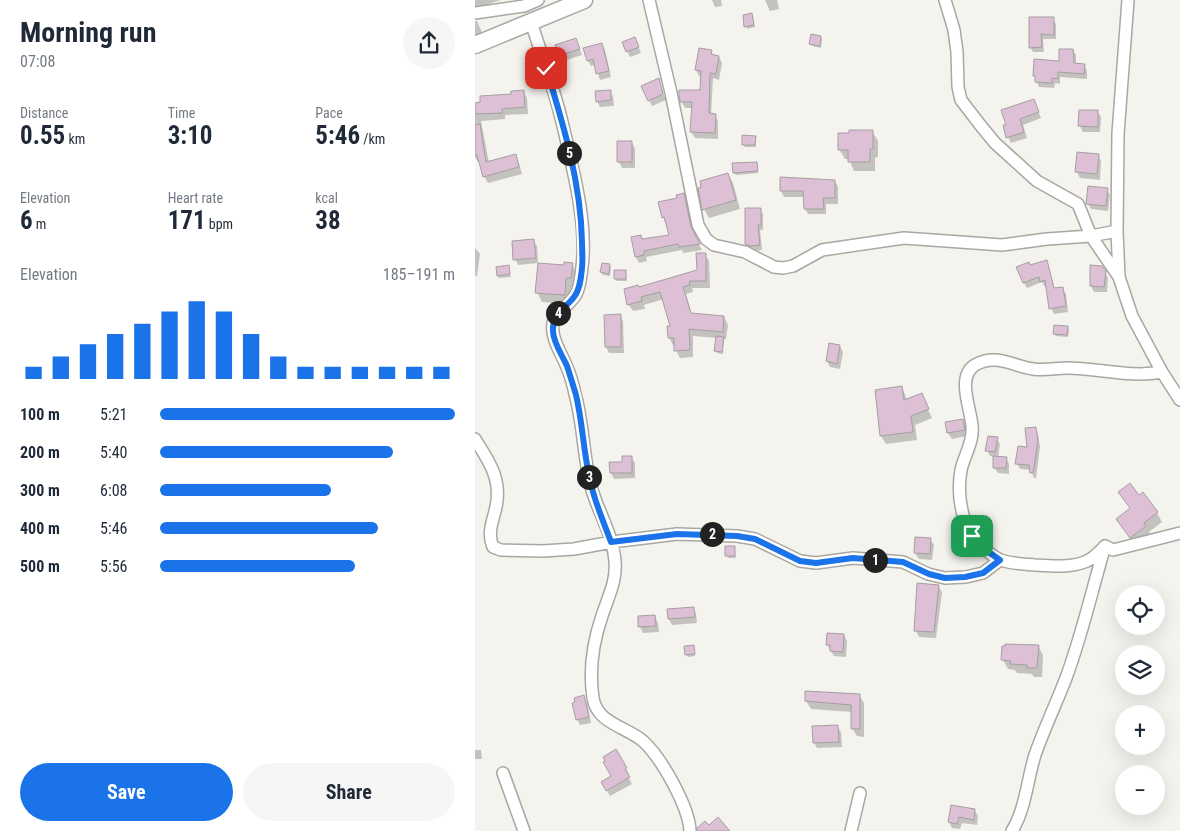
<!DOCTYPE html>
<html lang="en">
<head>
<meta charset="utf-8">
<style>
  :root { --surface:#fff; --page:#f6f6f7; --text:#1f2937; --muted:#747a83; --accent:#1a73e8 }
  body { margin:0; font-family:"Roboto Condensed",sans-serif; background:var(--page); color:var(--text); height:100vh; display:flex; flex-direction:column; font-size:19px; white-space:nowrap }
  * { box-sizing:border-box; margin:0 }
  p { font-size:16px; color:var(--muted) }
  .icon { flex:none; width:28px; height:28px; fill:none; stroke:currentColor; stroke-width:2; stroke-linecap:round; stroke-linejoin:round }
  .map { position:relative; flex:1; overflow:hidden }
  .drawer { display:flex; flex-direction:column; background:var(--surface); width:475px }
  .drawer>* { flex:none }
  .fabs { position:absolute; left:640px; top:585px; display:grid; gap:10px }
  .fabs a { display:grid; place-items:center; width:50px; height:50px; border-radius:50%; background:var(--surface); box-shadow:0 5px 20px #0002; font-size:25px }
  .pin { position:absolute; display:grid; place-items:center; width:42px; height:42px; color:#fff; margin:-21px; border-radius:10px; box-shadow:0 2px 8px #0006 }
  .km { position:absolute; width:25px; height:25px; margin:-12px; border-radius:50%; background:#222; color:#fff; font-size:14px; line-height:25px; text-align:center }
  .round { display:grid; place-items:center; flex:none; width:52px; height:52px; border-radius:26px; background:var(--page) }
  .overview { display:flex; align-items:center; justify-content:space-between; height:85px; padding:0 20px }
  h1 { font-size:28px; font-weight:700; line-height:38px }
  .stats { display:grid; grid-template-columns:repeat(3,1fr); gap:8px; height:85px; padding:5px 20px }
  .stats div { display:grid; align-content:center }
  .stats b { font-size:25px; font-weight:700 }
  .stats small { font-size:14px; font-weight:400 }
  .stats p { font-size:14px }
  .chart { height:140px; padding:10px 20px }
  .chart p { display:flex; justify-content:space-between }
  .chart svg { width:100%; height:90px; margin-top:5px; stroke:var(--accent); stroke-width:6 }
  .button { display:flex; gap:10px; margin-top:auto; padding:10px 20px }
  .button a { flex:1; height:58px; border-radius:30px; background:var(--accent); color:#fff; font-size:20px; font-weight:700; line-height:58px; text-align:center }
  .button a+a { background:var(--page); color:var(--text) }
  ul { padding:0 20px; list-style:none; font-size:16px }
  li { display:grid; grid-template-columns:80px 60px 1fr; align-items:center; height:38px }
  li i { height:12px; border-radius:6px; background:var(--accent) }
  main { display:flex; flex:1; min-height:0 }
  .map>svg:first-child { display:block }
  .shadow { fill:#0003 }
  .building { fill:#ddc0d5; stroke:#a49fa2 }
  .lines { fill:none; stroke-linecap:round; stroke-linejoin:round }
  .street-casing { stroke:#a8a7a2; stroke-width:14 }
  .secondary-casing { stroke:#a8a7a2; stroke-width:19 }
  .street { stroke:#fff; stroke-width:11 }
  .secondary { stroke:#fff; stroke-width:16 }
  .route-casing { stroke:#fff; stroke-width:10 }
  .route { stroke:#1a73e8; stroke-width:6 }
</style>
</head>
<body>
<main>
<section class="drawer">
<div class="overview"><div><h1>Morning run</h1><p>07:08</p></div><a class="round"><svg class="icon" aria-label="share" viewBox="0 0 24 24"><path d="M12 15V3M7 8l5-5 5 5M5 13v7h14v-7"/></svg></a></div>
<div class="stats">
<div><p>Distance</p><b>0.55<small> km</small></b></div>
<div><p>Time</p><b>3:10</b></div>
<div><p>Pace</p><b>5:46<small> /km</small></b></div>
</div>
<div class="stats">
<div><p>Elevation</p><b>6<small> m</small></b></div>
<div><p>Heart rate</p><b>171<small> bpm</small></b></div>
<div><p>kcal</p><b>38</b></div>
</div>
<div class="chart"><p><span>Elevation</span>185–191 m</p>
<svg viewBox="0 0 160 44" preserveAspectRatio="none"><path d="M5 44V38M15 44V33M25 44V27M35 44V22M45 44V17M55 44V11M65 44V6M75 44V11M85 44V22M95 44V33M105 44V38M115 44V38M125 44V38M135 44V38M145 44V38M155 44V38"/></svg>
</div>
<ul>
<li><b>100 m</b>5:21<i style="width:100%"></i></li>
<li><b>200 m</b>5:40<i style="width:79%"></i></li>
<li><b>300 m</b>6:08<i style="width:58%"></i></li>
<li><b>400 m</b>5:46<i style="width:74%"></i></li>
<li><b>500 m</b>5:56<i style="width:66%"></i></li>
</ul>
<div class="button"><a>Save</a><a>Share</a></div>
</section>
<div class="map">
<svg width="705" height="831" viewBox="0 0 705 831">
  <rect width="100%" height="100%" fill="#f5f3ee"/>
  <path class="shadow" d="M0 0H26L11 5 13 12 0 14Z
    M237 0H246L247 6 240 7Z
    M290 0H302L304 9 295 11Z
    M277 14 280 27 272 29 271 26Z
    M578 19 581 24V39H568L569 52H558L555 47Z
    M0 21H2L9 37 0 40Z
    M346 37 347 39 346 48 337 46 336 44Z
    M160 38 166 53 155 57 152 51Z
    M101 39 107 55 88 61 81 46Z
    M126 44 130 50 136 77 125 80 120 65 116 66 113 61Z
    M598 50 601 55V64L609 65 612 71V79L585 77V84L580 83 579 88 564 87 559 76 586 62Z
    M236 52 238 56 244 57 247 63 244 80 238 78 236 115H240L243 121V139L220 138 216 132 218 108H210L207 102 227 92V76H224L221 70Z
    M60 62 68 82 58 85 55 79 51 64Z
    M183 80 191 100 177 106 174 100Z
    M48 91 52 98 53 114 30 115V119L6 121 14 163 40 156 44 163 47 174 13 183 9 176 5 162H3L0 157V104Z
    M135 92 138 97 139 106 125 107 122 101Z
    M559 100 566 118 548 125 552 138 536 143 533 137 532 125Z
    M622 111 626 117 625 132H608L605 126Z
    M397 131 403 141V157L400 158V171H379L374 159H370L364 149Z
    M280 137 281 147H270L268 144Z
    M156 142 160 148V168H147L144 162Z
    M623 155 626 161 625 180 605 178 602 172Z
    M281 163 283 173 261 175 259 173Z
    M253 174 258 183 265 209 234 218 229 209Z
    M360 181 363 187V204H351V214H333L330 209V197H309L306 191Z
    M632 190 635 195 633 211 616 209 613 204Z
    M208 194 212 200 218 234 227 250 208 253 207 250 171 257 172 261 164 263 161 257 157 238 168 241 196 236 188 217Z
    M285 209 288 214V230H285L287 250 279 251 274 249 271 244Z
    M58 240 62 246 63 263 43 265 40 259Z
    M0 248 5 254 2 276H0Z
    M230 254 234 261 235 288H217L218 292 211 294 217 315 249 317 253 325 251 339H249L248 354 242 353 240 351 242 338 218 336V357L205 358 201 350 200 345H198L194 338 197 327 189 299 169 305 170 309 158 311 153 304 164 288 223 271Z
    M571 262 580 289 587 288 591 294 593 312 579 314 576 308 572 286 570 287 567 282 552 288 549 283 555 267Z
    M97 264 102 273 101 287H96L94 304 67 302 62 292 90 267Z
    M135 265 136 268 135 276 128 275 126 272Z
    M33 267 36 277 24 278 23 276Z
    M617 267H627L633 278 632 292H619L616 286Z
    M151 271 152 281H142L140 279Z
    M130 316H145L148 321 149 353H134L131 347Z
    M593 327 594 330 593 337 581 336 579 334Z
    M365 346 368 352 365 369 355 367 352 361Z
    M427 387 432 400 446 394 457 418 440 425 442 440 411 444 406 436Z
    M488 420 491 426 492 436 477 439 473 433 472 423Z
    M560 428 563 434 565 447 561 478H559L556 470 545 469 542 463 554 449Z
    M522 439 525 444 523 458H531L534 464V474L523 473 519 467 520 457 515 456 512 450Z
    M156 457 160 463V478L139 479 136 473Z
    M663 497 682 513 687 522 674 532 676 536 661 546 642 519 656 509Z
    M455 539 459 545 457 560 444 559 440 553Z
    M259 547 261 558H253L252 555Z
    M463 586 467 592 461 638 444 637 441 631Z
    M218 608 221 614 222 623 197 625 194 619Z
    M180 617 183 623 184 632 168 633 165 627Z
    M369 635 372 641 371 657 359 656 352 645Z
    M218 646 220 656 213 657 211 654Z
    M563 646 568 655 567 677H559L557 674 542 673 540 670 533 669 528 660Z
    M332 692 384 695 389 703V737L382 736 377 728V712L336 709 331 701Z
    M108 697 112 703 116 723 105 725 102 719Z
    M362 726 366 732 367 747 342 748 339 742Z
    M0 750H6L7 759H0Z
    M141 751 154 774 152 775 157 784 135 796 127 782 137 776Z
    M477 806 500 811 503 816 502 825 487 823 485 829 477 828 474 822Z"/>
  <path class="building" d="M277 13 279 25 269 27 268 15Z
    M554 17H579V35L566 34 567 47 554 48Z
    M336 34 346 36 345 46 334 44Z
    M160 37 164 47 151 52 147 42Z
    M101 38 105 49 83 56 80 45Z
    M127 43 134 71 121 74 118 59 112 61 108 48Z
    M224 48 237 50 236 54 244 56 241 74 235 73 234 113 241 114 240 133 215 132 217 102H205L204 93V90H225L226 71 220 70Z
    M584 49H598L599 63 610 64 609 74 583 72V79L577 78V83L560 82V76H558L559 59 584 61Z
    M61 61 66 76 53 79 50 63Z
    M184 78 188 94 173 101 166 86Z
    M49 90 50 107 27 109V113L0 114V103L5 102V96L36 94V91Z
    M136 90V100L121 102 120 91Z
    M559 99 564 112 545 119 549 132 531 138 528 125H531L526 110Z
    M604 110H623V127L603 126Z
    M5 124 11 162 41 154 44 167 8 177 2 155H0V125Z
    M374 130H398V149H395V162H373V150H363V133H374Z
    M267 135 281 136 280 145H267Z
    M142 141H157V162H142Z
    M602 152 624 154 622 174 600 172Z
    M282 162 283 171 258 173 257 163Z
    M253 173 261 200 227 210 223 188 226 187 225 181Z
    M305 177 360 180V198H348L349 209H329L328 191H305Z
    M613 186 633 188 631 206 611 204Z
    M209 193 216 227 225 244 204 247 203 244 169 251V255L160 257 156 237 166 235 167 239 194 235 189 217 187 218 183 202 202 198 201 195Z
    M270 208H286V225H283L285 245 275 246 270 244Z
    M59 239 61 258 38 260 37 241Z
    M221 253H231V281H214L215 285 208 287 216 313 249 316 248 332 214 329 215 350 199 351V338H193L192 326H195L185 292 166 297 167 301 152 305 149 289 163 285 164 287 222 270Z
    M572 260 579 288 588 287 591 306 574 309 570 280 565 282 564 277 548 283 541 267 554 262 555 265Z
    M89 262 98 263 96 278H91L90 295 60 293 63 263 89 265Z
    M127 263 135 264 134 274 125 272Z
    M34 265 35 274 22 276 21 267Z
    M615 265 627 266 631 271 629 287 615 286Z
    M139 270H151V279H139Z
    M146 314V347H130L129 315Z
    M579 325 593 326 592 335 578 334Z
    M241 336 249 337 247 352 239 351Z
    M354 343 365 345 362 364 351 361Z
    M427 386 429 400 447 393 454 409 436 416 438 432 405 436 400 390Z
    M488 419 490 430 472 433 470 422Z
    M561 427 563 441 558 473H555L554 465 540 464 543 446 552 447 550 428Z
    M513 436 523 437 520 452 510 451Z
    M147 456H157V473H135L134 462H147Z
    M518 456 532 457 531 468H518Z
    M655 483 664 495 668 492 683 512 669 523 671 526 655 538 641 519 655 508 643 492Z
    M440 537 456 538 455 554 439 553Z
    M250 546H260V556H250Z
    M442 583 464 585 459 632 439 631Z
    M219 607 220 617 193 619 192 609Z
    M180 615 181 626 163 627V616Z
    M352 633 369 634 368 652 355 651V645H351Z
    M530 644 564 645 562 668H552V665L535 664 536 661 526 660 527 646H530Z
    M219 645 220 654 210 655 209 646Z
    M330 691 385 694V729H376V705L330 701Z
    M109 695 114 717 101 720 97 703 100 702 99 698Z
    M363 725 364 742 338 743 337 726Z
    M141 749 152 768 150 769 155 777 131 791 126 782 136 776 128 762 130 761 128 757Z
    M476 805 500 809 499 820 484 817 482 824 473 822Z
    M243 817 255 831H222V828L230 821 234 825Z"/>
  <g class="lines">
    <g class="street-casing">
      <path id="street" d="M174 0 196 93 223 225 231 239 239 245 270 252 299 267 308 268 318 266 347 250 429 238 527 245 572 239 616 236 642 231
        M470 0 479 30 482 52 483 87 486 100 506 126 520 143 562 181 603 204 616 236 644 277
        M653 0 643 134 642 231 644 277 657 316 687 372 705 400
        M0 13 49 6 63 0
        M56 22C66 53 77 83 85 114 90 133 94 152 98 170 105 201 111 235 107 267 106 276 105 289 100 296 91 309 75 314 78 332 79 343 87 355 91 365 95 374 98 384 100 394 109 426 108 459 117 490 124 513 138 536 140 561 142 581 133 597 127 616 118 642 114 671 118 698 122 724 153 727 169 742 187 759 214 807 215 831
        M687 372C655 378 624 368 592 368 581 368 570 371 558 369 538 366 521 353 500 365 481 377 496 409 497 426 499 441 489 456 486 470 481 499 488 535 513 552 517 555 522 559 526 560 537 564 549 564 560 565 576 566 597 568 612 561 619 558 625 551 630 546L638 550 705 533
        M0 439C12 459 25 475 22 501 20 518 11 530 18 547L26 550 68 551 99 549 137 542 202 534 262 536 280 539 325 561 341 563 378 558 428 562 453 574 470 578 491 577 508 573 525 560
        M28 773 49 831
        M376 831 385 793
        M537 831C551 808 552 780 560 755 569 729 581 704 591 678 607 635 617 590 630 546"/>
    </g>
    <g class="secondary-casing">
      <path id="secondary" d="M0 45 109 0"/>
    </g>
    <use href="#street" class="street"/>
    <use href="#secondary" class="secondary"/>
  </g>
  <g class="lines">
    <g class="route-casing">
      <path id="route" d="M71 68C88 123 106 183 107 242 107 250 108 260 107 268 106 277 105 290 99 297 90 309 77 314 78 331 78 342 87 355 92 366 95 375 98 385 101 395 107 420 108 445 113 470 117 495 127 518 136 542L202 534 262 536 280 539 325 561 341 563 378 558 428 562 454 574 470 578 490 577 508 573 525 560 505 546 497 536"/>
    </g>
    <use href="#route" class="route"/>
  </g>
</svg>
<div class="fabs">
<a><svg class="icon" aria-label="locate" viewBox="0 0 24 24"><circle cx="12" cy="12" r="6"/><path d="M12 2v4M12 18v4M2 12h4M18 12h4"/></svg></a>
<a><svg class="icon" aria-label="layers" viewBox="0 0 24 24"><path d="M12 4l9 5-9 5-9-5zM3 14l9 5 9-5"/></svg></a>
<a>+</a>
<a>−</a>
</div>
<div class="pin" style="left:497px;top:536px;background:#1e9e55"><svg class="icon" aria-label="arrive" viewBox="0 0 24 24"><path d="M6 21V4h12l-3 4 3 4H6"/></svg></div>
<div class="pin" style="left:71px;top:68px;background:#d93025"><svg class="icon" aria-label="check" viewBox="0 0 24 24"><path d="M5 12l5 5 9-10"/></svg></div>
<b class="km" style="left:400px;top:560px">1</b>
<b class="km" style="left:237px;top:534px">2</b>
<b class="km" style="left:114px;top:477px">3</b>
<b class="km" style="left:83px;top:313px">4</b>
<b class="km" style="left:94px;top:153px">5</b>
</div>
</main>
</body>
</html>
